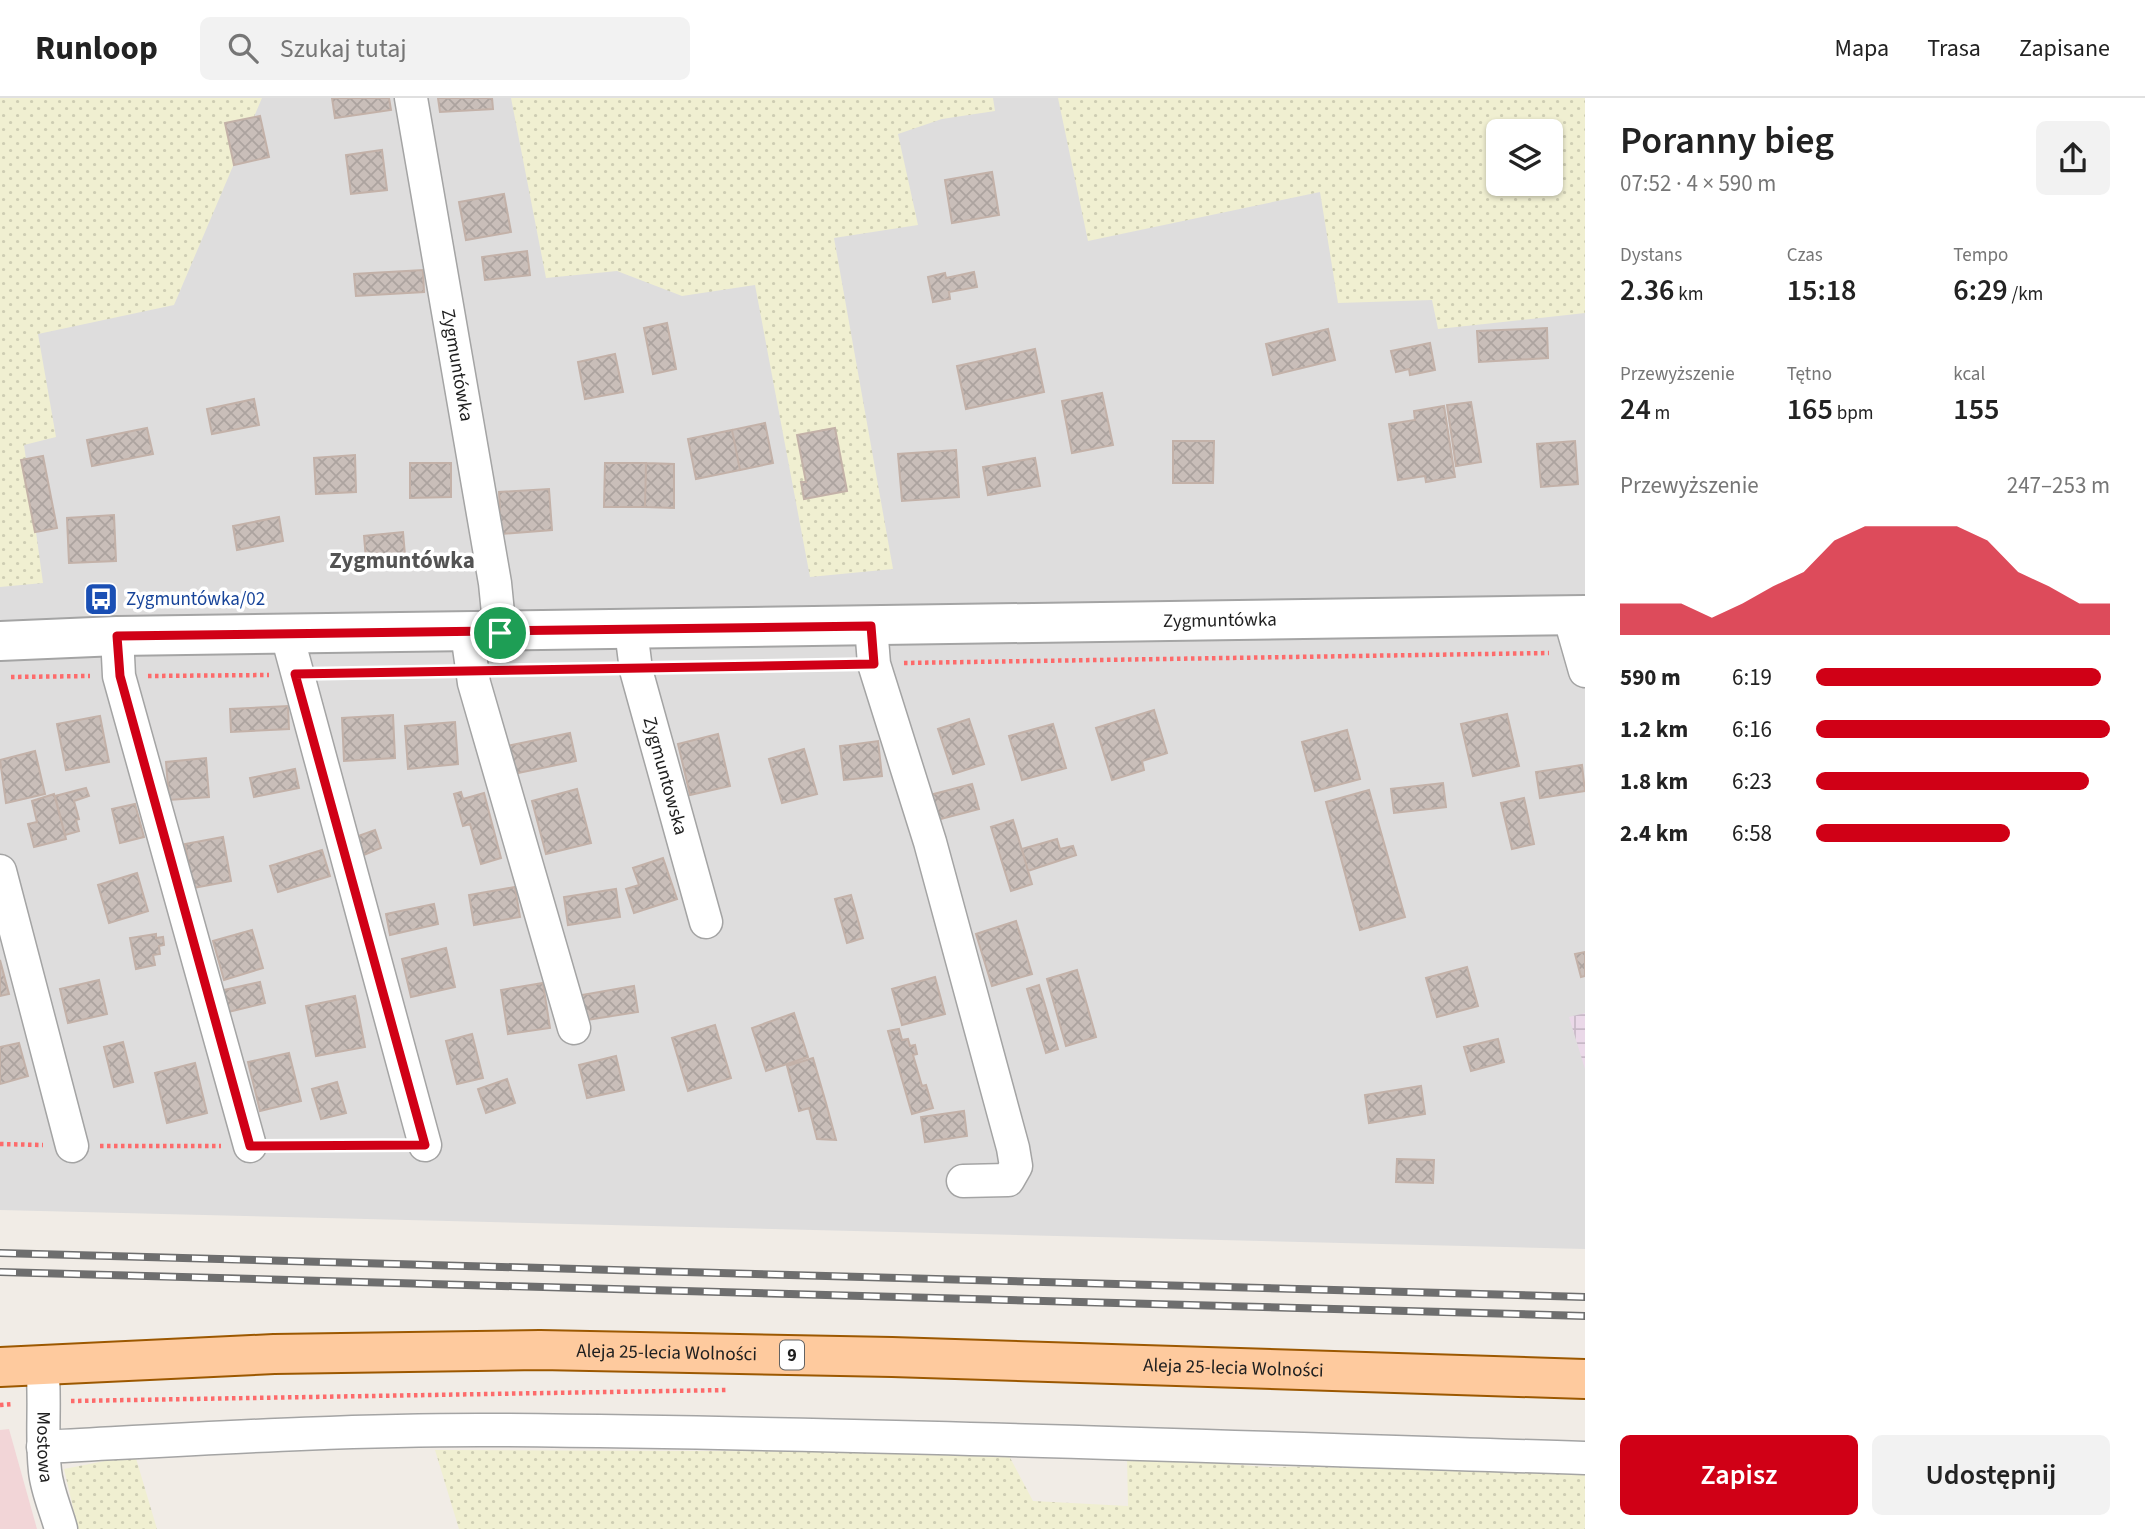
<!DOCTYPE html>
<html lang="pl">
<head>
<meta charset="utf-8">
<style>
  :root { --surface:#fff; --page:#f2f2f2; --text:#222; --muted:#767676; --line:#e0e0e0; --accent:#d00016 }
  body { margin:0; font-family:"Source Sans 3",sans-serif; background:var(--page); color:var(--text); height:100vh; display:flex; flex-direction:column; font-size:26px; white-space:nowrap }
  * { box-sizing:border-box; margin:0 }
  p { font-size:23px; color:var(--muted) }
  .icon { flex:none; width:38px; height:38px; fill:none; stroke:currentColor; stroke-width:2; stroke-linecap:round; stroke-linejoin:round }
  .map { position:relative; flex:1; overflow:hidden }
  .details { display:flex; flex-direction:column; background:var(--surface); width:560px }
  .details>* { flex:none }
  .fabs { position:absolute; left:1486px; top:21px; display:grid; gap:14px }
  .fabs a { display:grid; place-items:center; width:77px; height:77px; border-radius:10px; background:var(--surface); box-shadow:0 2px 5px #0004; font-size:35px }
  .pin { position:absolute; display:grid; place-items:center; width:60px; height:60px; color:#fff; margin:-30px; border:4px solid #fff; border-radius:50%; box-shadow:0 2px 7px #0007 }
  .round { display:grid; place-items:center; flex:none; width:74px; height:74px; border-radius:10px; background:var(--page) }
  .headline { display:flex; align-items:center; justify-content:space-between; height:119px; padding:0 35px }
  h1 { font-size:38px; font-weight:600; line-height:52px }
  .metrics { display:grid; grid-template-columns:repeat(3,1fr); gap:10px; height:119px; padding:7px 35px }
  .metrics div { display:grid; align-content:center }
  .metrics b { font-size:30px; font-weight:600 }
  .metrics small { font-size:19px; font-weight:400 }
  .metrics p { font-size:19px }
  .chart { height:196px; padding:14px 35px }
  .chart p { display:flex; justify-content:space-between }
  .chart svg { width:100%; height:126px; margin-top:7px; fill:var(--accent); opacity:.7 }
  .primary-button { display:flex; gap:14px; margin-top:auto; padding:14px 35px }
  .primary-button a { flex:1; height:80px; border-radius:10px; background:var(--accent); color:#fff; font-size:28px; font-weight:600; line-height:80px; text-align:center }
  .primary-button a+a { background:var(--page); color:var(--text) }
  ul { padding:0 35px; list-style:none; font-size:23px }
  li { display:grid; grid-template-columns:112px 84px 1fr; align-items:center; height:52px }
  li i { height:18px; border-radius:9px; background:var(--accent) }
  header { display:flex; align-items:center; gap:42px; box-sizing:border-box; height:98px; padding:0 35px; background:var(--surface); border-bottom:2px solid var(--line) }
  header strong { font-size:33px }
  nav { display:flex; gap:38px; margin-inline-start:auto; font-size:24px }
  .search { width:490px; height:63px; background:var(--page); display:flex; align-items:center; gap:18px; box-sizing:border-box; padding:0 24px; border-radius:10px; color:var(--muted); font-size:26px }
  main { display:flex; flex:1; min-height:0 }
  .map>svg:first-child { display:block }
  .residential { fill:#dedddd; fill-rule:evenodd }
  .commercial { fill:#f2d5d7 }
  .industrial { fill:url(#industrial-grid) }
  .farmland { fill:url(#farmland-dots); fill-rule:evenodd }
  .building { fill:url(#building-cross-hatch); stroke:#c3b1a8; stroke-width:2 }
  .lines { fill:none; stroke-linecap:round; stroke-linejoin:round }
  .minor-casing { stroke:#a4a4a4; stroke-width:35 }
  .tertiary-casing { stroke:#a4a4a4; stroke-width:42 }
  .primary-casing { stroke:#9c5800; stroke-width:42 }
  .path { stroke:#fd6b6b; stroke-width:4.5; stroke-dasharray:3.5 3.5; stroke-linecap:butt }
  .minor { stroke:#fff; stroke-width:32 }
  .tertiary { stroke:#fff; stroke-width:38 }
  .primary { stroke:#feca9e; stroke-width:38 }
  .rail-casing { stroke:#6e6e6e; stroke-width:8 }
  .rail { stroke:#fff; stroke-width:5; stroke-dasharray:16; stroke-linecap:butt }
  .route-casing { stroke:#fff; stroke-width:14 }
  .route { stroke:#d00016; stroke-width:9 }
  .labels { text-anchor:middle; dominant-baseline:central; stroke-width:7; stroke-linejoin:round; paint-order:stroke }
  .shield { fill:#fff; stroke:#636363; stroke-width:2 }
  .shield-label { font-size:18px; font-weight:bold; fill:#202020 }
  .street-label { font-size:19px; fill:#202020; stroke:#fff }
  .transit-label { font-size:19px; fill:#164399; stroke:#fff; text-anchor:start }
  .quarter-label { font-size:23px; font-weight:bold; fill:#535353; stroke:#fff }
</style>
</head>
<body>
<header>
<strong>Runloop</strong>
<div class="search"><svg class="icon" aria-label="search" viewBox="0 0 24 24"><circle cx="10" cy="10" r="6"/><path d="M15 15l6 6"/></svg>Szukaj tutaj</div>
<nav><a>Mapa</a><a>Trasa</a><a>Zapisane</a></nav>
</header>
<main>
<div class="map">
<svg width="1585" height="1431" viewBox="0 0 1585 1431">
  <defs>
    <pattern id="industrial-grid" width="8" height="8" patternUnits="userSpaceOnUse" patternTransform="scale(1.75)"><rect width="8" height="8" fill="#ead8e8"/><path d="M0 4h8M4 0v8" fill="none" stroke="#c8b9c7"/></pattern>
    <pattern id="farmland-dots" width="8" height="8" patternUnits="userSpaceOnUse" patternTransform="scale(1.75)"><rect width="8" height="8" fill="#f0efd1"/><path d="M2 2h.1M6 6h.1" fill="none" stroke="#cecdb3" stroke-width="1.8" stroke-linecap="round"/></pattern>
    <pattern id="building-cross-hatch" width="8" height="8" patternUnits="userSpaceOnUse" patternTransform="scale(1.75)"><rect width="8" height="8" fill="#c9beb9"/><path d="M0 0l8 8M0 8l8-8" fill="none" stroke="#aca39f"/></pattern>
  </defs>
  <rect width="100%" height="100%" fill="#f1ece6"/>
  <path class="residential" d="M0 0H1585V1151L0 1112ZM1498 33H1550V86H1498Z"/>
  <path class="commercial" d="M9 1331 37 1431H0V1332Z"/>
  <path class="industrial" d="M1585 915V971L1569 919Z"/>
  <path class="farmland" d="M0 0H262L174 207 38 236 56 339 24 347 43 485 0 489Z
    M511 0H993L995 13 942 21 898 36 918 127 834 140 893 471 810 479 755 187 682 198 617 173 546 180Z
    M1058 0H1585V215L1438 231 1432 202 1338 205 1320 94 1088 143ZM1498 33H1550V86H1498Z
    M435 1352 1007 1354 1033 1403 1128 1408 1127 1358 1266 1369 1353 1368 1585 1375V1431H459Z
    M135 1357 157 1431H78L64 1371Z"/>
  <path class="building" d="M332 0H389L391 12 335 20Z
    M438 0H492L493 11 440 14Z
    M260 18 269 59 234 67 225 25Z
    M382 52 387 92 351 96 346 57Z
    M992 74 999 117 952 125 945 82Z
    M504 96 511 134 466 142 459 104Z
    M527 153 530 177 485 182 482 159Z
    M423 172 424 194 356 198 354 176Z
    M974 174 977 189 949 194 950 201 933 204 928 179 945 175 946 180Z
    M667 225 676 271 653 276 644 230Z
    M1547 230 1548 260 1479 264 1477 233Z
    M1328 231 1335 262 1273 277 1266 246Z
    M1430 245 1435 272 1410 277 1409 271 1396 274 1391 253Z
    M1035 251 1044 294 966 311 957 268Z
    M615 256 623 294 585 301 578 264Z
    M1102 295 1113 347 1072 355 1062 303Z
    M254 301 259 327 212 336 207 311Z
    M1471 304 1481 364 1456 368 1447 307Z
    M1444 308 1455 379 1426 384 1425 378 1398 382 1389 326 1415 322 1414 313Z
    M765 325 773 365 740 372 732 332Z
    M147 330 153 356 92 368 87 342Z
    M835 330 847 393 804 401 801 384H806L797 337Z
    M732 332 740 372 696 381 688 341Z
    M1173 343H1214L1213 385H1173Z
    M1575 343 1578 386 1541 389 1537 346Z
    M956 352 959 399 902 403 898 356Z
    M355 357 356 394 316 396 314 360Z
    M43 358 57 430 35 434 21 362Z
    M1035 360 1040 388 988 397 983 369Z
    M410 365H451V399L410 400Z
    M605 365H646L645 409H604Z
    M646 365 674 366V410L645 409Z
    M549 391 552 432 501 436 499 394Z
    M114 417 116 463 69 465 67 420Z
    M279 419 283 443 237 452 233 428Z
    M403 434 405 457 366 461 364 438Z
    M288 608 289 631 231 634 230 611Z
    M1154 612 1167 655 1142 663 1144 672 1112 682 1096 630Z
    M1507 616 1519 668 1473 678 1461 626Z
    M393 617 395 660 344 663 342 620Z
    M100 618 109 664 66 672 57 626Z
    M969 621 984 666 953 676 938 631Z
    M455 624 458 666 408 671 405 628Z
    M1053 626 1066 670 1022 682 1009 638Z
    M1347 632 1360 681 1315 693 1302 644Z
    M570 635 576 663 513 676 507 648Z
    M718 636 730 688 690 697 678 646Z
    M878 643 882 678 844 682 840 648Z
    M804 651 817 696 782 705 769 661Z
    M35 653 45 696 6 705 0 662Z
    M206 660 209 699 169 702 166 664Z
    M1582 667 1585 693 1540 700 1536 674Z
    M295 671 299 690 254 699 250 680Z
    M1443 685 1446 709 1394 715 1391 691Z
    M972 686 979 711 933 723 926 698Z
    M86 690 89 698 74 703 79 721 76 722 79 733 65 737 55 698Z
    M577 691 591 745 546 756 532 703Z
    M1369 692 1405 819 1360 832 1326 704Z
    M461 694 463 701 484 695 501 760 481 766 470 726 463 728 454 696Z
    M54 696 66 741 34 749 28 726 37 724 32 703Z
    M1524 700 1534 746 1512 751 1501 705Z
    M135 706 144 739 120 745 112 711Z
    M1013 722 1032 786 1011 793 991 729Z
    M375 732 381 750 364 757 358 738Z
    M223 739 231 783 193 790 185 746Z
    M1057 741 1060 751 1073 748 1076 757 1028 773 1022 751Z
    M322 752 330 778 278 794 270 768Z
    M663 760 677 801 634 815 626 791 639 787 633 770Z
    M137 775 148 813 109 825 98 787Z
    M515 789 520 819 474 827 469 797Z
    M616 791 620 819 568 827 564 799Z
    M851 797 863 840 847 845 835 801Z
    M434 806 438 826 390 837 386 816Z
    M1016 823 1032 876 992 888 976 836Z
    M252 832 263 870 224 882 213 843Z
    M156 836V840L163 839 164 847 159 848 160 856 153 857 155 867 136 871 130 840Z
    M446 850 455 889 411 899 402 861Z
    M1585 854V878L1581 879 1575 856Z
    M0 862 9 896 0 898Z
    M1467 869 1478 908 1437 919 1426 880Z
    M1077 872 1096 939 1066 948 1047 881Z
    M935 879 945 916 902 927 892 891Z
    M99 882 107 916 68 925 60 891Z
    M260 884 265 905 220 916 215 894Z
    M543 885 550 930 508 936 501 892Z
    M1039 887 1058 951 1046 955 1027 891Z
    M634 888 638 914 580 923 576 898Z
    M355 898 365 949 316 958 306 908Z
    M794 915 808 959 766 973 752 930Z
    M715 927 731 980 688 993 672 940Z
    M899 931 902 942 908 941 910 948 915 947 917 956 913 957 922 988 926 987 933 1010 912 1016 888 933Z
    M472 936 483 980 457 986 446 943Z
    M1498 941 1504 964 1471 973 1464 949Z
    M123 944 133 984 114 989 104 949Z
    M19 945 28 978 0 986V949Z
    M289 955 301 1003 260 1013 248 964Z
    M616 958 624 992 587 1000 579 967Z
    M813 960 826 1005 836 1042 817 1041 809 1010 799 1013 787 968Z
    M195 965 207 1015 167 1025 155 975Z
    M507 981 515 1005 486 1015 478 991Z
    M337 984 346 1015 321 1021 312 991Z
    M1421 988 1425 1016 1369 1025 1365 997Z
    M964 1013 967 1038 925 1044 921 1019Z
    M1397 1061 1434 1062 1433 1085 1396 1084Z"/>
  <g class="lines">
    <g class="minor-casing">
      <g id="minor">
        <path id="s1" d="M411 0 495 485 500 535"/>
        <path d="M1569 517 1585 573"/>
        <path d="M871 528 874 566 930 744 1013 1050 1016 1068 1008 1082 963 1083"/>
        <path id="s2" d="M631 532 636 572 706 824"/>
        <path d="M467 535 474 585 574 930"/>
        <path d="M287 537 425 1047"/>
        <path d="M117 538 119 578 250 1048"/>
        <path d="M0 773 72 1048"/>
        <path id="s3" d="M42 1265C46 1301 41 1337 45 1373 47 1393 56 1412 61 1431"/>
        <path d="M43 1349C195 1341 348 1331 500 1332 862 1335 1224 1349 1585 1360"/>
      </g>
    </g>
    <g class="tertiary-casing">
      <g id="tertiary">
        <path id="s4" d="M0 543 117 538 1585 517"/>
      </g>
    </g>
    <g class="primary-casing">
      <g id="primary">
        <path id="s5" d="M0 1269 274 1256 540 1252 892 1259 1585 1281"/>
      </g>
    </g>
    <path class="path" d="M904 565 1549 555
      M666 571 846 567
      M501 573 608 572
      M326 576 444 574
      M148 578 269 577
      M11 579 90 578
      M0 1046 43 1047
      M100 1048H221
      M279 1048 396 1047
      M71 1303 727 1292
      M0 1307 13 1306"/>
    <use href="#minor" class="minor"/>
    <use href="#tertiary" class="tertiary"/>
    <use href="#primary" class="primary"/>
    <g class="rail-casing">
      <path id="rail" d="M0 1155 1585 1199
        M0 1174 1585 1218"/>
    </g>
    <use href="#rail" class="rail"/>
  </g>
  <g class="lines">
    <g class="route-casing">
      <path id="route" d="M871 528 874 566 295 576 425 1047 250 1048 120 578 117 538Z"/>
    </g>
    <use href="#route" class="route"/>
  </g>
  <defs>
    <g id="bus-square" transform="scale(1.75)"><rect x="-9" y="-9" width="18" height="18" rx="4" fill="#1a4fb4" stroke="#fff"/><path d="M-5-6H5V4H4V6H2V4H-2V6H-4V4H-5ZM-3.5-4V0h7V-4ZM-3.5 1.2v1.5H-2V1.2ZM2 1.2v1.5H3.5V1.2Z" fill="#fff"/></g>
  </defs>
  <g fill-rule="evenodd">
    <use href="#bus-square" x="101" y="501"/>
  </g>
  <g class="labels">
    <rect class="shield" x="780" y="1242.5" width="24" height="29" rx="5"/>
    <g class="shield-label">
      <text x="792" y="1257">9</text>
    </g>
    <g class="street-label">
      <text stroke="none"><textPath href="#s1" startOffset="271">Zygmuntówka</textPath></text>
      <text stroke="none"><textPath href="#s4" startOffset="1220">Zygmuntówka</textPath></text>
      <text stroke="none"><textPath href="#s2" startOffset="150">Zygmuntowska</textPath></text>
      <text stroke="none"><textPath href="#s5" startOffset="667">Aleja 25-lecia Wolności</textPath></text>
      <text stroke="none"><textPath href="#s5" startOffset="1234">Aleja 25-lecia Wolności</textPath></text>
      <text stroke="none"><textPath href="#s3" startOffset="84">Mostowa</textPath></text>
    </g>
    <g class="transit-label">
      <text x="126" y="501">Zygmuntówka/02</text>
    </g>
    <g class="quarter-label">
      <text x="402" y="462">Zygmuntówka</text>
    </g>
  </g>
</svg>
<div class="fabs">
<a><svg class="icon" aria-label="layers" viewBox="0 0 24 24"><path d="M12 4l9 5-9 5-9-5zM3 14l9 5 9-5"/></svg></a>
</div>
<div class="pin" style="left:500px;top:535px;background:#1e9e55"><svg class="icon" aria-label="arrive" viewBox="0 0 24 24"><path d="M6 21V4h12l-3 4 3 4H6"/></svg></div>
</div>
<section class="details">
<div class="headline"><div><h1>Poranny bieg</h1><p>07:52 · 4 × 590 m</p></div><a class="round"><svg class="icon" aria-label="share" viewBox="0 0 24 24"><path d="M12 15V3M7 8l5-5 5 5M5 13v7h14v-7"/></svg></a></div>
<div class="metrics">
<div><p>Dystans</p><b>2.36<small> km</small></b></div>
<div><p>Czas</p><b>15:18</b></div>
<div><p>Tempo</p><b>6:29<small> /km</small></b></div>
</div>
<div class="metrics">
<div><p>Przewyższenie</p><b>24<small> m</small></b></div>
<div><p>Tętno</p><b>165<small> bpm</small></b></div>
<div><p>kcal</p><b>155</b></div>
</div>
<div class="chart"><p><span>Przewyższenie</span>247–253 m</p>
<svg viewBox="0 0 160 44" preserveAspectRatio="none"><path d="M0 44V33L10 33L20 33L30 38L40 33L50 27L60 22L70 11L80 6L90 6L100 6L110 6L120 11L130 22L140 27L150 33L160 33V44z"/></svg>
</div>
<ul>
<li><b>590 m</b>6:19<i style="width:97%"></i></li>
<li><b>1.2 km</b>6:16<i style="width:100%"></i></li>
<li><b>1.8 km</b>6:23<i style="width:93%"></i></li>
<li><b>2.4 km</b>6:58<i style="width:66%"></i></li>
</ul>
<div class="primary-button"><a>Zapisz</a><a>Udostępnij</a></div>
</section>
</main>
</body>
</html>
